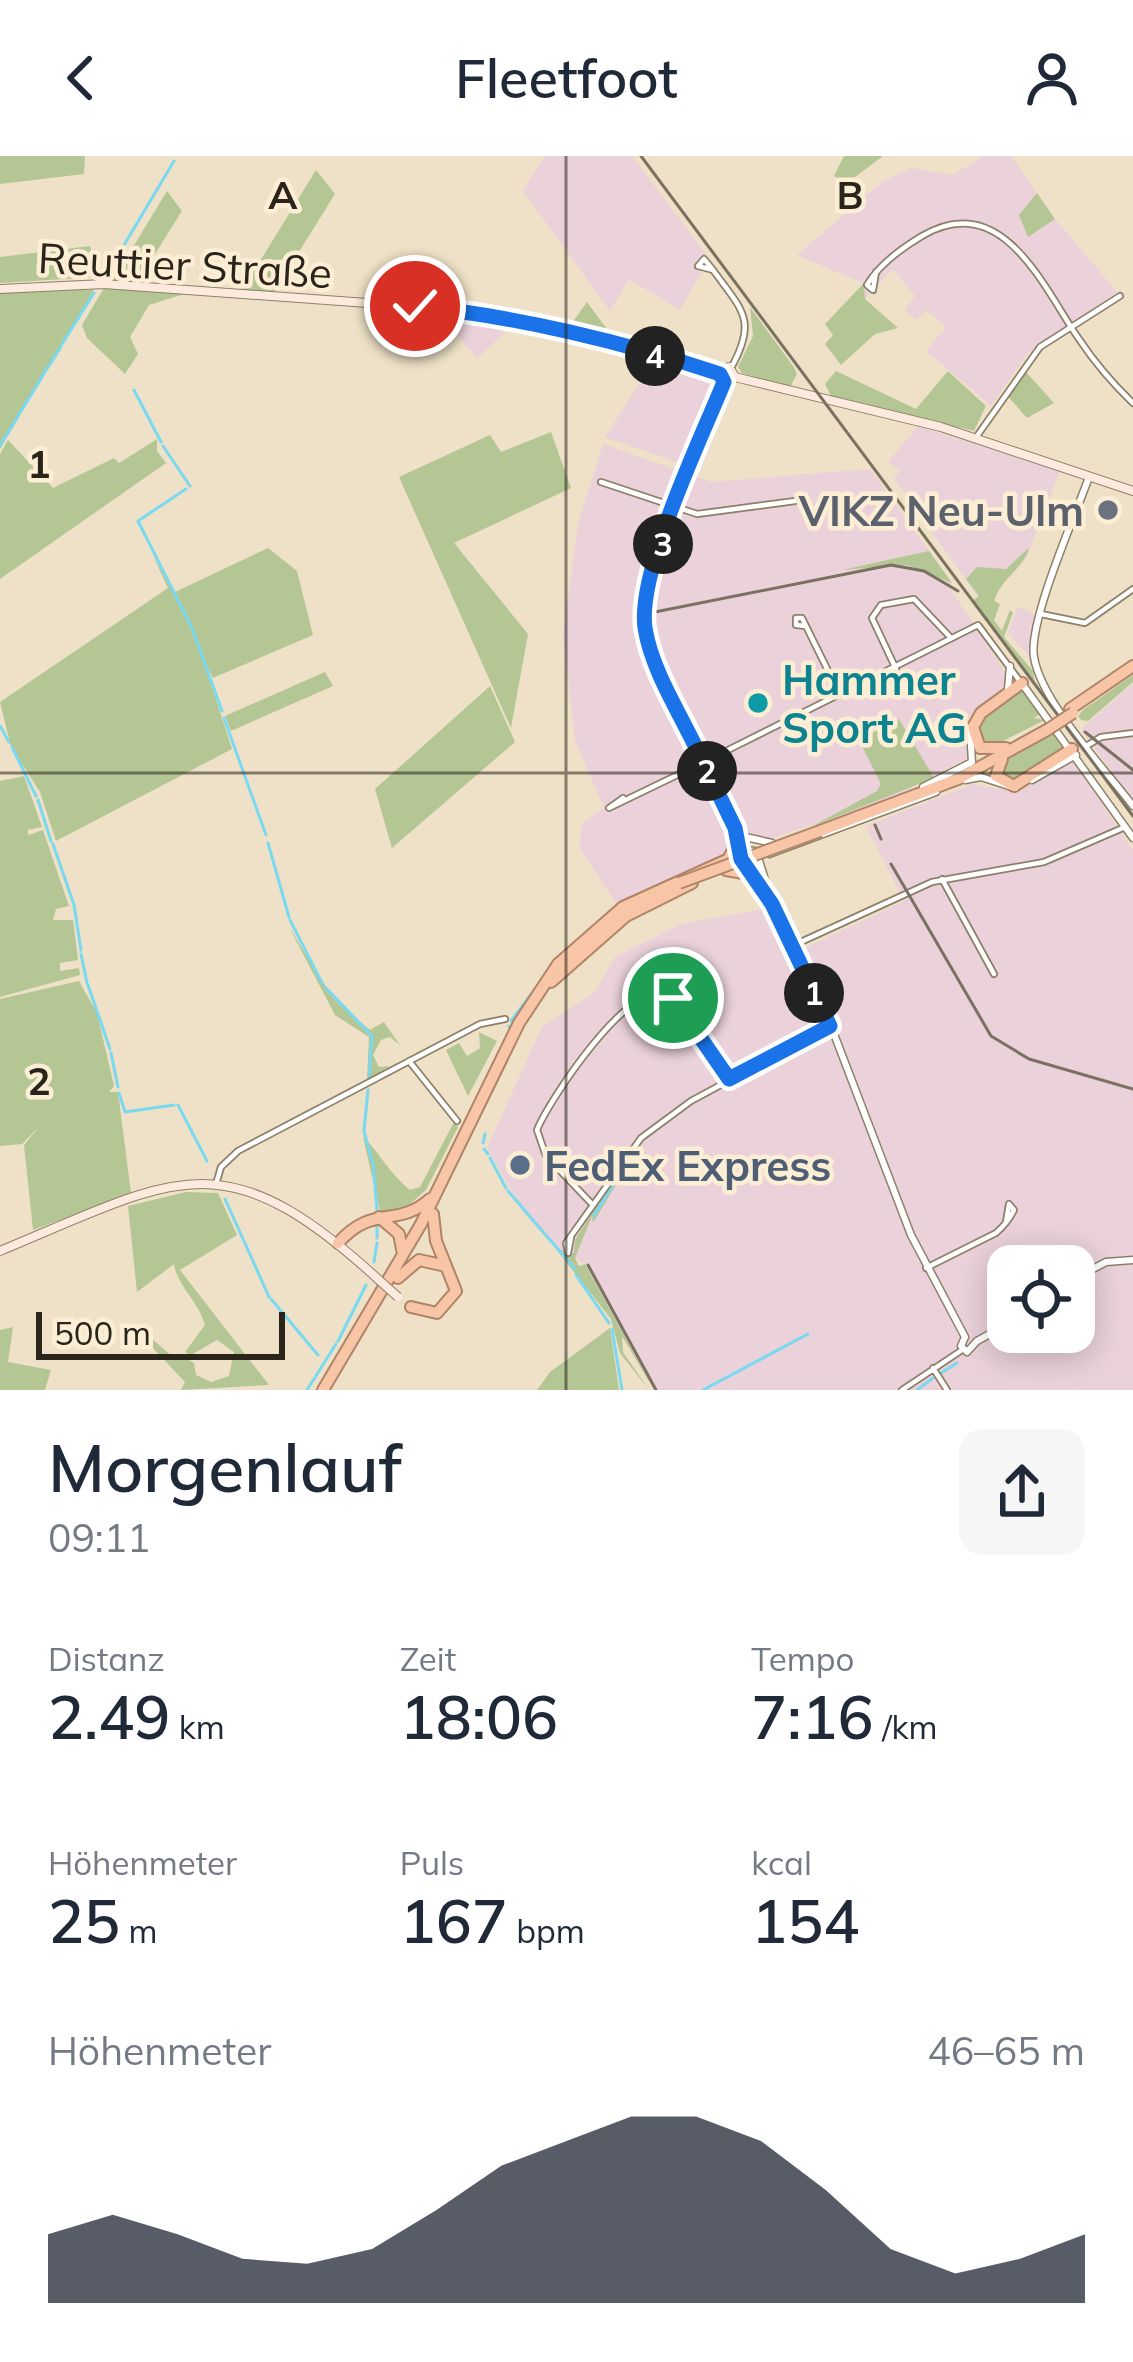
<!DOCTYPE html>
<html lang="de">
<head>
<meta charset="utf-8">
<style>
  :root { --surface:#fff; --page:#f6f6f7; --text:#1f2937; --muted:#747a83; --accent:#111827 }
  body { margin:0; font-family:Mulish,sans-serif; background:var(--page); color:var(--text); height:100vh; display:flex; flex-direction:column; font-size:45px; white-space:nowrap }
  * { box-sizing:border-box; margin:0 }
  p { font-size:39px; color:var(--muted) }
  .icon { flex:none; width:66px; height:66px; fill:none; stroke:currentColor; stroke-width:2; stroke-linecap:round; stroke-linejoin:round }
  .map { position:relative; height:1234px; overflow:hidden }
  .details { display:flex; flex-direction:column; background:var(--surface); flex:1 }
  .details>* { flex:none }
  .fabs { position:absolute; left:987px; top:1089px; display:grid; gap:24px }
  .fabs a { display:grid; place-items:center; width:108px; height:108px; border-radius:24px; background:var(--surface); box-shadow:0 6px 30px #0003; font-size:60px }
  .scale { position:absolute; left:36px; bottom:30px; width:249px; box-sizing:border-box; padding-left:12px; border:6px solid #2a241b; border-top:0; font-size:33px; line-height:42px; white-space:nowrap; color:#2a241b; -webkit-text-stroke:9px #fceed4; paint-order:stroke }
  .pin { position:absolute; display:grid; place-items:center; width:102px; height:102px; color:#fff; margin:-51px; border:6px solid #fff; border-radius:50%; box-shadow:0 3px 12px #0007 }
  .km { position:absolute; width:60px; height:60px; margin:-30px; border-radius:50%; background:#222; color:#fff; font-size:33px; line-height:60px; text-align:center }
  .round { display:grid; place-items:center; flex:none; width:126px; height:126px; border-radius:24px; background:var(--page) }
  .overview { display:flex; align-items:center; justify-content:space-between; height:204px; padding:0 48px }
  h1 { font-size:66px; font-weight:600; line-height:90px }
  .figures { display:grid; grid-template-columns:repeat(3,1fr); gap:18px; height:204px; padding:12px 48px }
  .figures div { display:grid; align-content:center }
  .figures b { font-size:60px; font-weight:600 }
  .figures small { font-size:33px; font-weight:400 }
  .figures p { font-size:33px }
  .chart { height:336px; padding:24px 48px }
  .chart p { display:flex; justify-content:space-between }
  .chart svg { width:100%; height:216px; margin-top:12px; fill:var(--accent); opacity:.7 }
  header { display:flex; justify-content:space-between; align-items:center; height:156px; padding:0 48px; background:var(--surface); font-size:54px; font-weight:600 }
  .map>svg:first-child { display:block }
  .industrial { fill:#ead1da; fill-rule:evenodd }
  .green { fill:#b3c694 }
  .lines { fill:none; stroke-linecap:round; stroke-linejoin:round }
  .stream { stroke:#78d9f0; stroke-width:3 }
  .minor-casing { stroke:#8d8069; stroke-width:8 }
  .tertiary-casing { stroke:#8d8069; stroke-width:9 }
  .secondary-casing { stroke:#8d8069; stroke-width:10 }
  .trunk-casing { stroke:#af8467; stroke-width:14 }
  .minor { stroke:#fff; stroke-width:4.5 }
  .tertiary { stroke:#fff; stroke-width:6 }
  .secondary { stroke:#fdeade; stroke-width:8 }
  .trunk { stroke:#f8c6a6; stroke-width:10 }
  .rail { stroke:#7b7161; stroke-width:3 }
  .secondary-bridge-casing { stroke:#8d8069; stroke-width:10; stroke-linecap:butt }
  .trunk-bridge-casing { stroke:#af8467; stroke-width:14; stroke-linecap:butt }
  .secondary-bridge { stroke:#fdeade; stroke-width:8 }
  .trunk-bridge { stroke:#f8c6a6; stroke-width:10 }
  .route-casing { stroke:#fff; stroke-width:24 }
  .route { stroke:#1a73e8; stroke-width:15 }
  .grid { fill:none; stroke:#2a241b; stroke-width:3; stroke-opacity:0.55 }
  .worship-dot { fill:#6b7280; stroke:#fceed4; stroke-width:4.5 }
  .culture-dot { fill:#0f9aa8; stroke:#fceed4; stroke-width:4.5 }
  .service-dot { fill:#5c6f8a; stroke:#fceed4; stroke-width:4.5 }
  .labels { text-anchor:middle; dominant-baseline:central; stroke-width:9; stroke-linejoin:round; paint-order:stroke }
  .street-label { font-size:42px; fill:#2a241b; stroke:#fceed4 }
  .worship-label { font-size:42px; font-weight:bold; fill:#5b616d; stroke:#fceed4; text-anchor:end }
  .culture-label { font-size:42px; font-weight:bold; fill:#0d838f; stroke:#fceed4; text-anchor:start }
  .service-label { font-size:42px; font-weight:bold; fill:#4e5e75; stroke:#fceed4; text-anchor:start }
  .grid-label { font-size:39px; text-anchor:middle; font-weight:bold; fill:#2a241b; stroke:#fceed4; stroke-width:9; stroke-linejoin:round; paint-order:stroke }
</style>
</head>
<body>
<header><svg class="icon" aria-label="back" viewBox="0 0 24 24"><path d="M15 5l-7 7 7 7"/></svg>Fleetfoot<svg class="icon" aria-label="person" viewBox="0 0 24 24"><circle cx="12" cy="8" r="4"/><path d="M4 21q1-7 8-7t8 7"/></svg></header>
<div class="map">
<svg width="1133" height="1234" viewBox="0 0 1133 1234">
  <rect width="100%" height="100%" fill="#efe1c7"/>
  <path class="industrial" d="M545 0H632L706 98 696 106 701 117 680 154 629 123 610 155 523 35Z
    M983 0H1011L1037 37 1020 59 1028 80 1055 63 1117 136 1028 197 991 250 926 195 946 171 926 154 916 164 905 154 915 140 893 113 865 143 863 127 797 99 882 26 911 12 953 19Z
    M434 155 494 167 505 177 477 202 456 178 433 201 411 177Z
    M659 209 715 224 685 309 605 281 643 222Z
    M918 270 1060 314 1027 401 979 442 894 323 900 314 888 306Z
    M603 288 711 326 870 313 952 427 949 431 1006 517 1005 530 967 563 970 601 888 644 763 685 744 678 736 665 726 670 734 687 727 699 617 749 579 691 583 666 604 652 575 584 563 478 578 368Z
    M1018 451 1037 459 1030 501 1008 477Z
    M1133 527V644H1132L1081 573Z
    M1074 606 1133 694V1234H654L585 1108 556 1093 524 1058 487 992 542 871 594 837 615 801 681 768 763 753 788 800 904 745 866 670 973 628 1017 636ZM1008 1110H1074V1176H1008Z"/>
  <path class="green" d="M0 0H85L84 18 0 28Z
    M844 0H883L847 27 834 20Z
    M316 14 335 38 272 139 241 136Z
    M167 35 182 55 138 125 113 124Z
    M1037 37 1055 63 1028 81 1019 59Z
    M90 90 97 121 0 127V101Z
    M864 127 865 143 898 172 875 178 841 209 825 188 833 179 825 168Z
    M68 132 94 134 0 293V137Z
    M104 132 184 138 149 149 130 181 138 198 125 218 87 182 82 169Z
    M587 146 612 180 613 183 567 174Z
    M750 151 793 210 797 218 790 231 742 217 738 211 753 180Z
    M836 215 916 253 948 215 986 250 974 275 831 240 825 228Z
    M1025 215 1054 247 1027 262 1006 238Z
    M551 276 571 332 454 387 528 478 511 572 399 321 490 279 501 296Z
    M157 283V295L166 307 0 423V298L8 284 53 332 114 302 119 307Z
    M268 392 297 415 313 479 213 522 203 503 232 593 56 685 40 636 11 591 0 546 168 432 154 402 175 436Z
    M1029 392C1022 415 1001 422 994 445L1000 448 994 464 1002 475 1010 454 1013 457 1004 481 1033 515 1035 528 972 445 979 440 966 423 977 411 1006 413Z
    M929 395 952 427 907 409 842 414Z
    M325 516 333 530 231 575 225 560Z
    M1133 519V526L1088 565 1081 564 1078 560 1083 554Z
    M490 530 515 586 392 692 375 633Z
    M1021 533 1040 558 1034 562 1045 564 987 593 974 571 978 562Z
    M899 563 934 622 811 671 877 635 881 628 859 584Z
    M1053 576 1065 596 1012 629 999 614 1004 606Z
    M24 620 42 671 28 674V679L43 674 69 750 56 753 53 764H73L78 804 60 807V815L79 812 80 819 0 841V625Z
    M289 771 333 842 370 874 384 866 400 889 390 881 381 884 373 899 379 911 390 910 367 924 369 881 335 859Z
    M79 825 97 857 114 930 109 936H118L131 1037 33 1074 24 989 40 970 22 988 0 990V843Z
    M479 876 497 885 468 940 446 894 459 887 467 900 480 892Z
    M454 966 458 971 426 1034 402 1055H380L363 981C378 994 388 1016 410 1034L420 1031Z
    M620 1013 624 1015 593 1067 592 1060 575 1102 579 1110 585 1108 654 1234 622 1180 623 1196 649 1234 620 1197 611 1163 556 1093 574 1097 575 1084Z
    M186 1036 218 1037 237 1079 180 1114 269 1229 181 1234 185 1226 136 1174 138 1171 173 1201 179 1198 194 1207 196 1219 211 1226 229 1220 234 1196 217 1184 191 1199 185 1196 205 1169C199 1146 177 1130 174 1108L137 1136 128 1050Z
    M13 1171 8 1206 51 1214 45 1234H0V1174Z
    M610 1172 619 1234H537L550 1216Z"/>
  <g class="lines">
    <path class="stream" d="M108 116 174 5
      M62 188 94 137
      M43 219 61 191
      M134 234 161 286
      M18 260 42 221
      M0 290 17 262
      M163 290 190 330
      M186 333 138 365 192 472
      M193 475 222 555
      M224 562 266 679
      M0 570 9 586
      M12 591 36 640
      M38 644 51 685
      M268 687 289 761
      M53 688 74 749 81 794
      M290 764 322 827
      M81 798 87 827
      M88 829 110 893
      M325 831 372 880 369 920
      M511 865 532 837
      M509 870 510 872
      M111 897 118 931
      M368 934 364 975 372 1005
      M119 937 125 956 174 949
      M178 949 207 1005
      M483 987 485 978
      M484 993 488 998
      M490 1002 506 1032
      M373 1007 377 1054
      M508 1035 575 1113
      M225 1043 243 1083
      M594 1060 615 1025
      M377 1068V1082
      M244 1085 269 1141
      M374 1106 377 1087
      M576 1119 609 1167
      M271 1143 318 1199
      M612 1173 622 1234
      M338 1185 366 1129
      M941 1217 957 1207
      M307 1234 336 1188
      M703 1234 808 1178
      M917 1234 933 1222"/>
    <g class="minor-casing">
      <path id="minor" d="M704 103 713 114 698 110Z
        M713 114C742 154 758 164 731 212
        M876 116 873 134 867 129C878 110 902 92 922 80 1003 32 1044 133 1079 183 1095 207 1112 227 1133 247
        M977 280 1040 191 1120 140
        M601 326 697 358 795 345
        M1041 458 1085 467 1133 433
        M806 470 796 469V462H802L840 539
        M896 513 872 462 881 449 914 443 951 482
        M1088 589 1101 581 1133 577
        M710 603 978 469 1019 524
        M623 642 609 652 698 609
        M942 723 994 818
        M792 790 932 726 1044 706 1125 671
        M409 905 457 965
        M216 1028 221 1011 238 995 480 868 505 863
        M591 1047 546 1000 537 974C549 944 632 819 668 839 686 849 718 904 729 924
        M571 1081 568 1097 566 1087 641 982 691 945 830 870
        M926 1112 996 1077C1003 1071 1010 1062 1014 1054L1009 1048 1006 1066
        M933 1212 947 1234
        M902 1234 962 1194"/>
    </g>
    <g class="tertiary-casing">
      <path id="tertiary" d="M1089 321C1075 360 1028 466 1034 501 1041 546 1105 613 1133 650
        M1023 529 1133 682
        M1008 533 1010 510
        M700 600C682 560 652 516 645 472 637 413 702 285 724 226
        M710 603 702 599 697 607 706 612 739 685
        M965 624 981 621 1015 632
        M1032 624 1076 599
        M923 631 972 606 970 574
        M741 680 772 687
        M742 694 756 695 771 743
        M769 698 936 636
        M741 703 771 747 834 878 911 1079 965 1181
        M1074 1123 1106 1106 1133 1104
        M965 1181 961 1190 967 1196 977 1185
        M977 1185 1008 1168"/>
    </g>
    <g class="secondary-casing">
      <path id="secondary" d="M0 133 104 128 436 152 695 210 720 218 726 226 735 221 941 271 1133 335
        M720 218 729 211 735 221
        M0 1095C178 1021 223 981 379 1124"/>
    </g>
    <g class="trunk-casing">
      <path id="trunk" d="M1070 553 1133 510
        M1006 592H980L973 571 981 557 1022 527
        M1002 603 996 620 1014 630 1072 593
        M820 675 958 623 1047 574
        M729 702 738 684
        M726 714 755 719
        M551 826 626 760 692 727
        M379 1061 399 1078 403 1098
        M338 1087C374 1047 396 1073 430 1043
        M398 1122 419 1104 446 1110
        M411 1151 437 1157 456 1135 436 1085 433 1058
        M323 1234 421 1068 519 867 558 808 623 751 740 698"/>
    </g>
    <use href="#minor" class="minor"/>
    <use href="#tertiary" class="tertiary"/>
    <use href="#secondary" class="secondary"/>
    <use href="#trunk" class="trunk"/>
    <path class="rail" d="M641 0 1133 660
      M655 456 891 409 924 415 958 435
      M1085 576 1133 614
      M875 669 881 683
      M891 708 991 880 1029 903 1133 933
      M588 1109 656 1234"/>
    <g class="secondary-bridge-casing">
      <path id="secondary-bridge" d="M379 1124 398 1141"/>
    </g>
    <g class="trunk-bridge-casing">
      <path id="trunk-bridge" d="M1047 574 1073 557
        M679 727 820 675"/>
    </g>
    <use href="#secondary-bridge" class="secondary-bridge"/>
    <use href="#trunk-bridge" class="trunk-bridge"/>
  </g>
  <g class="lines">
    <g class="route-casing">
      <path id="route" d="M415 150C515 160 624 186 720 218L724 226C701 283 637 415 645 472 652 516 682 560 700 600L698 609 706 612 735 672 741 703 772 748 830 870 729 923 673 842"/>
    </g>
    <use href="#route" class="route"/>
  </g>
  <path class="grid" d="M566 0V1234M0 617H1133"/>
  <circle class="worship-dot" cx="1108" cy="354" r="12"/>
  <circle class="culture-dot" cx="758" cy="547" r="12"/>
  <circle class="service-dot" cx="520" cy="1009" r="12"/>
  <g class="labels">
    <g class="street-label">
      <text transform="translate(185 109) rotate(3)">Reuttier Straße</text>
    </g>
    <g class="worship-label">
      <text x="1084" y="354">VIKZ Neu-Ulm</text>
    </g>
    <g class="culture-label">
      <text x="782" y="523">Hammer<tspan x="782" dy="48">Sport AG</tspan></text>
    </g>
    <g class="service-label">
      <text x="544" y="1009">FedEx Express</text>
    </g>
  </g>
  <g class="grid-label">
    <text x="283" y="53">A</text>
    <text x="850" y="53">B</text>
    <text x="39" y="322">1</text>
    <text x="39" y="939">2</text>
  </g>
</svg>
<div class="fabs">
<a><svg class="icon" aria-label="locate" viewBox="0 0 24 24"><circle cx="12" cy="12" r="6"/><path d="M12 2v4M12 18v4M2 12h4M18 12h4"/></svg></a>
</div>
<div class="scale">500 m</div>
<div class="pin" style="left:673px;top:842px;background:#1e9e55"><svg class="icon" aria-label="arrive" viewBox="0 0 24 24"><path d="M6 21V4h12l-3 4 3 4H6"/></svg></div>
<div class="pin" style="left:415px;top:150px;background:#d93025"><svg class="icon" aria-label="check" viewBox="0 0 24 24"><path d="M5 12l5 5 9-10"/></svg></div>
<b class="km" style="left:814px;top:837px">1</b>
<b class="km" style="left:707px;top:615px">2</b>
<b class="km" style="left:663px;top:388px">3</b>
<b class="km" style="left:655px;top:200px">4</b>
</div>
<section class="details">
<div class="overview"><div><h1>Morgenlauf</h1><p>09:11</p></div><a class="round"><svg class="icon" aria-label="share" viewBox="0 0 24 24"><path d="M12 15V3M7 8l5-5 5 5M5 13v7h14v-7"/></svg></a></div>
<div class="figures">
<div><p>Distanz</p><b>2.49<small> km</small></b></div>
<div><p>Zeit</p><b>18:06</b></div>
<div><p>Tempo</p><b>7:16<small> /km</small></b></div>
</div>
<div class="figures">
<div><p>Höhenmeter</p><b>25<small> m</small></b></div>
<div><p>Puls</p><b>167<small> bpm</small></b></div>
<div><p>kcal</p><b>154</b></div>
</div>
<div class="chart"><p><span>Höhenmeter</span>46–65 m</p>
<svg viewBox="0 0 160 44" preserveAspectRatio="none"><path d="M0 44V30L10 26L20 30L30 35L40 36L50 33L60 25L70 16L80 11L90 6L100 6L110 11L120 21L130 33L140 38L150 35L160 30V44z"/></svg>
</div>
</section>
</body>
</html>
